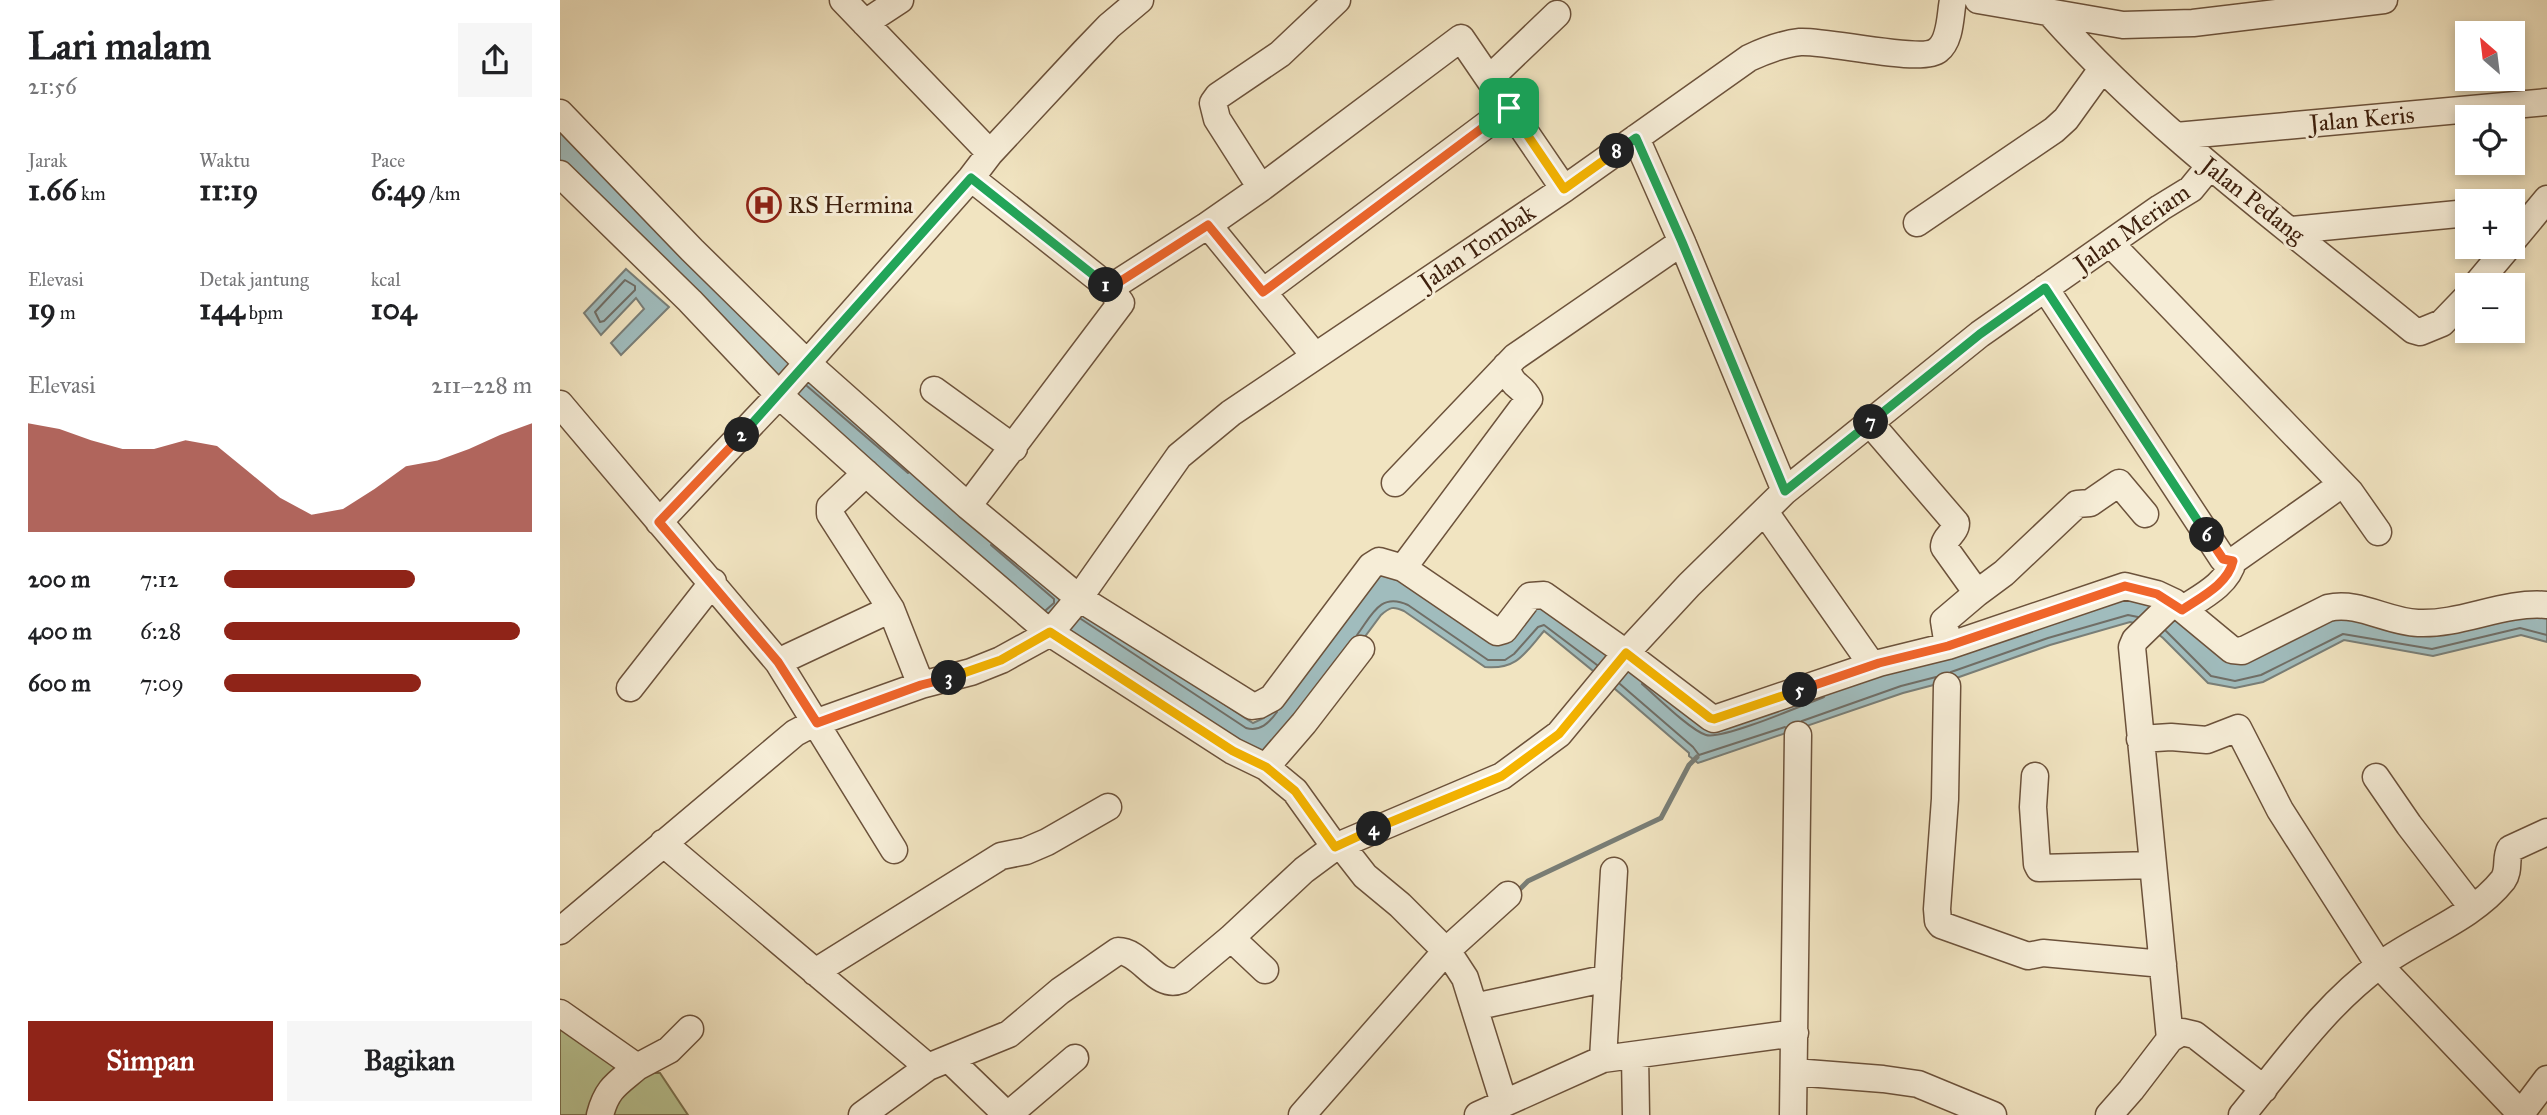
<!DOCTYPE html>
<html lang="id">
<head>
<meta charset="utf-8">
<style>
  :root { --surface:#fff; --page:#f6f6f6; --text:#202124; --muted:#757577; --accent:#8f2418 }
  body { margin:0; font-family:"IM FELL Great Primer",serif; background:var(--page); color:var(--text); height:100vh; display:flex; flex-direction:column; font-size:26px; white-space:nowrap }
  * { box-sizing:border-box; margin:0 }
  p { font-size:23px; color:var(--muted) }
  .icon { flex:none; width:38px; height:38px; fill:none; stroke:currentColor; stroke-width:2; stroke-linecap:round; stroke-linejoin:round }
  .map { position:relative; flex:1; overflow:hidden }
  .side { display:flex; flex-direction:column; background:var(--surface); width:560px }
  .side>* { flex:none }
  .needle { width:46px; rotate:332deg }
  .fabs { position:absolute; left:1895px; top:21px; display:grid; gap:14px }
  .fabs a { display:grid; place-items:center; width:70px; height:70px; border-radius:0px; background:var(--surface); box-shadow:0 4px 10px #0003; font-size:35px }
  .pin { position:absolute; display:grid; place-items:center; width:60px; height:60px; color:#fff; margin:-30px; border-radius:14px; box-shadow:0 4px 10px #0006 }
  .km { position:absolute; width:35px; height:35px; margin:-18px; border-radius:50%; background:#222; color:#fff; font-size:19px; line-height:35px; text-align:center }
  .round { display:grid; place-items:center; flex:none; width:74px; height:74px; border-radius:0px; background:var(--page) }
  .head { display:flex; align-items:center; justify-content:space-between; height:119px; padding:0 28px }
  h1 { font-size:38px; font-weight:700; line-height:52px }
  .figures { display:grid; grid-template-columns:repeat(3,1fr); gap:10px; height:119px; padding:7px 28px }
  .figures div { display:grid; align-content:center }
  .figures b { font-size:30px; font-weight:700 }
  .figures small { font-size:19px; font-weight:400 }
  .figures p { font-size:19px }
  .chart { height:196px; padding:14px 28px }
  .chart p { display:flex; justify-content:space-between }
  .chart svg { width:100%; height:126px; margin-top:7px; fill:var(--accent); opacity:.7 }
  .action { display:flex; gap:14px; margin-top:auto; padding:14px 28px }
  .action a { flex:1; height:80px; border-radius:0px; background:var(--accent); color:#fff; font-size:28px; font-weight:700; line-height:80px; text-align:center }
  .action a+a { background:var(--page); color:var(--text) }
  ul { padding:0 28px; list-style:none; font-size:23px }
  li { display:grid; grid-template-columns:112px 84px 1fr; align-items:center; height:52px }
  li i { height:18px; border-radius:9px; background:var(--accent) }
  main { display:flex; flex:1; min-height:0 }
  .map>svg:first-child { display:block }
  .green { fill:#b9c493; stroke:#7c7250; stroke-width:2 }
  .water { fill:#a0bcbd; stroke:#797e77; stroke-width:2 }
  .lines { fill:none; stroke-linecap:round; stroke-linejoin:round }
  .shore { stroke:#706e66; stroke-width:2 }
  .stream { stroke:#797e77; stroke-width:5 }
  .minor-casing { stroke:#6c523b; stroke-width:29 }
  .minor { stroke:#f6edd7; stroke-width:26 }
  .split-1-casing { stroke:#fff; stroke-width:14 }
  .split-2-casing { stroke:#fff; stroke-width:14 }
  .split-3-casing { stroke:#fff; stroke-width:14 }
  .split-4-casing { stroke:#fff; stroke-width:14 }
  .split-5-casing { stroke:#fff; stroke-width:14 }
  .split-6-casing { stroke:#fff; stroke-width:14 }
  .split-7-casing { stroke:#fff; stroke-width:14 }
  .split-8-casing { stroke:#fff; stroke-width:14 }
  .split-9-casing { stroke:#fff; stroke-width:14 }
  .split-1 { stroke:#f0652b; stroke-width:9 }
  .split-2 { stroke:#22a559; stroke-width:9 }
  .split-3 { stroke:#f0652b; stroke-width:9 }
  .split-4 { stroke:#f5b400; stroke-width:9 }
  .split-5 { stroke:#f5b400; stroke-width:9 }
  .split-6 { stroke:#f0652b; stroke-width:9 }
  .split-7 { stroke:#22a559; stroke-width:9 }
  .split-8 { stroke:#22a559; stroke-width:9 }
  .split-9 { stroke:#f5b400; stroke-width:9 }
  .labels { text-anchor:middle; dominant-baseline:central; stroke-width:6; stroke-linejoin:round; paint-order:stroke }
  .street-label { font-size:24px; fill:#3f210e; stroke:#f6edd7 }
  .poi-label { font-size:24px; fill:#3f210e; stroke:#f6edd7; text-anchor:start }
</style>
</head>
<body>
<main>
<section class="side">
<div class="head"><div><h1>Lari malam</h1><p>21:56</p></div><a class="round"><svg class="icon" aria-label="share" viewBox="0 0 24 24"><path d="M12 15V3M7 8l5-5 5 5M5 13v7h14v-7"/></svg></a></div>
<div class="figures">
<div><p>Jarak</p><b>1.66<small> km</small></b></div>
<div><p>Waktu</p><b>11:19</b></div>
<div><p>Pace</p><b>6:49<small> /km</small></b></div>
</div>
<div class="figures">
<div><p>Elevasi</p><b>19<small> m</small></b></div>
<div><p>Detak jantung</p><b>144<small> bpm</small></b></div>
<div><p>kcal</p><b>104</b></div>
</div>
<div class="chart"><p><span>Elevasi</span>211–228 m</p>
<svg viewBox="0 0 160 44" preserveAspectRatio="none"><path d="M0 44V6L10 8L20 12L30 15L40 15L50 12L60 14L70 23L80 32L90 38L100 36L110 29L120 21L130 19L140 15L150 10L160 6V44z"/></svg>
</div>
<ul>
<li><b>200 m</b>7:12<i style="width:62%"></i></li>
<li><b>400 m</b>6:28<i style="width:96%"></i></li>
<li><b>600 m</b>7:09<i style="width:64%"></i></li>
</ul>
<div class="action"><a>Simpan</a><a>Bagikan</a></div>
</section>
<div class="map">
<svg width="1987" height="1115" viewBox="0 0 1987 1115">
  <rect width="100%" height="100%" fill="#f1e4c1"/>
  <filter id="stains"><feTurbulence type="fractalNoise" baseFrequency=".00286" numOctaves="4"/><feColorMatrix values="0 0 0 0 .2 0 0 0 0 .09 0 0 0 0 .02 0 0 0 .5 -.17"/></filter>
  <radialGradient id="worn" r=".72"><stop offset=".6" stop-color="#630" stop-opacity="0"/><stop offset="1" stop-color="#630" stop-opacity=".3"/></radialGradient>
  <path class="green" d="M0 1027 67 1073H100L128 1115H0Z"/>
  <path class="water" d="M0 125 237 365 220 386 0 164Z
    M66 269 109 307 61 355 51 343 84 309 76 298 41 335 24 313Z
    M244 374 507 601 485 621 228 394Z
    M825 568 932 635 976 600 1061 656 1043 679 984 631C965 653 957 670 925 667L844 611C833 606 830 607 821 615L741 723 703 754 497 630 518 608 693 723 704 718 814 575Z
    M1564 590 1591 598 1665 657 1791 609 1828 624 1987 611V642L1961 635 1873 656 1784 640 1703 682 1675 688 1648 683 1603 638 1588 626 1570 622 1490 645 1385 682 1343 693 1138 763 1129 756V753L1047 682 1064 659 1138 723Z"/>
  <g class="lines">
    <path class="shore" d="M65 280 75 286V290L44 321 40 322 35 312Z
      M247 386 348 473
      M431 545 494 599V603L486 610
      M521 619 686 728C700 732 709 723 717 712
      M1606 631 1651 676 1675 681 1701 675 1783 634 1872 649 1960 628 1987 635
      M797 635C812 615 820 592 848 605L928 660H945L954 654 978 627 984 625 1037 665
      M1391 672 1488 638 1568 615 1578 617
      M1060 684 1133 747 1139 755 1225 727
      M1082 684C1096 696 1130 730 1146 735 1162 740 1243 705 1264 697
      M1242 721 1341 686 1376 677"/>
    <path class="stream" d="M956 893 968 881 1101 818 1129 765 1137 757"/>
    <g class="minor-casing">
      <path id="minor" d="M283 0 430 153
        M1418 0 1563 25 1633 23 1824 0
        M1491 14C1598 134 1729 228 1853 330L1860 332 1882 323 1908 296
        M305 23 340 0
        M929 79 997 14
        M0 113 132 250 247 363 408 506 519 598 692 706 699 705 712 698 811 566 819 561 843 568 937 632 944 630 970 596 984 595 1066 653 1150 717 1154 719 1319 663 1388 646 1565 586 1597 594 1614 602 1672 650 1682 651 1768 608C1799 601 1827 622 1858 623 1902 625 1943 601 1987 605
        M1616 136 1987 102
        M1076 138 1122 242 1225 491
        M0 174 130 301 219 395 347 510 490 633 673 751 706 767 735 791 775 847
        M411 178 550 288
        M701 188 657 119 653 103 658 96 720 54 777 0
        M1357 223 1494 130 1506 119 1542 69
        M1732 230 1908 213
        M1953 240 1987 199
        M1550 243 1790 492 1818 532
        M1916 285 1948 247
        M1485 288 1663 559 1670 562 1676 559 1782 484
        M703 292 949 108
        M755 356 648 225 701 188 901 38 1004 189
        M374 390 454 448
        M0 404 218 662 334 850
        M1310 423 1396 523C1396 533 1384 537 1384 547L1417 593 1384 621 1388 646
        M306 473 270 507V514L331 609 361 685
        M835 483 955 357 1122 242
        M408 506 561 303 550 288 648 225
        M1205 512 1312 665
        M99 522 219 395 411 178 430 153 524 52 549 26 580 0
        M843 568 969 399C961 383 953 390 946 366
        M1417 593 1444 573 1517 504 1530 503 1559 483 1585 514
        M1623 609C1641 597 1668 584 1673 561
        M218 662 331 609
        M1387 686 1385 799 1377 909 1378 921 1381 925 1468 956 1483 953 1603 964
        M70 688 153 582
        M1580 739 1611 737 1647 740 1678 728 1720 810 1819 965 1961 1114
        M706 767 744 723 801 649
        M1475 776 1473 807 1477 864 1479 868 1593 865
        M1816 777 1849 825 1912 907
        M103 843 368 1067
        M780 844 805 876 840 905 890 955 905 978 944 1103
        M0 931 235 733 252 724 361 685 411 672 441 660 490 633 519 598 619 456 671 413 1004 189 1189 58C1206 50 1222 44 1240 42 1267 40 1362 64 1378 50 1391 40 1390 15 1393 0
        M671 938 705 970
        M255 972 441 856 466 851 487 842 548 807
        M914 1007 1048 978
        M0 1013 77 1067 109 1050 130 1029
        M1610 1039 1622 1032 1635 1035 1704 1089
        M1075 1055 1076 1115
        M1043 1059 1054 871
        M390 1060 447 1115
        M1234 1072 1323 1079 1358 1084 1433 1115
        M40 1115C47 1088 57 1084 77 1067
        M302 1115 368 1067 449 1034 500 991 558 951C582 951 596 990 621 980L671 938 744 870 775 847 942 776 999 734 1066 653 1129 585 1225 491 1420 334 1600 208 1631 189 1649 167
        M448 1115 515 1058
        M742 1115 886 951 948 895
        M918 1115 1043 1059 1235 1033
        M1233 1115 1238 735
        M1549 1115 1571 1090 1610 1039 1572 647 1575 640 1614 602
        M1682 1115C1725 1063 1765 1005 1820 965 1859 936 1912 919 1943 880 1950 870 1945 859 1950 849L1987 832
        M1960 1115 1987 1079"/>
    </g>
    <use href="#minor" class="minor"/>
  </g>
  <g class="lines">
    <g class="split-1-casing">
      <path id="split-1" d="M546 285 550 288 648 225 703 292 949 108"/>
    </g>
    <g class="split-2-casing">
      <path id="split-2" d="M182 435 411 178 546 285"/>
    </g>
    <g class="split-3-casing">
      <path id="split-3" d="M182 435 99 522 218 662 257 723 361 685 389 678"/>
    </g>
    <g class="split-4-casing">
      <path id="split-4" d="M389 678 441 660 490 632 673 751 706 767 735 791 775 847 814 829"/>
    </g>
    <g class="split-5-casing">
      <path id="split-5" d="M814 829 942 776 999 734 1066 653 1150 718 1154 719 1240 690"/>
    </g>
    <g class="split-6-casing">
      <path id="split-6" d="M1240 690 1319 663 1388 646 1565 586 1597 594 1622 610C1641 597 1668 584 1673 561L1663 559 1647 535"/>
    </g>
    <g class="split-7-casing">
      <path id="split-7" d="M1311 422 1420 334 1485 288 1647 535"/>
    </g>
    <g class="split-8-casing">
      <path id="split-8" d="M1057 151 1076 138 1122 242 1225 491 1311 422"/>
    </g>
    <g class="split-9-casing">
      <path id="split-9" d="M949 108 1004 189 1057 151"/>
    </g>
    <use href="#split-1" class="split-1"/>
    <use href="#split-2" class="split-2"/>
    <use href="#split-3" class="split-3"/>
    <use href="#split-4" class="split-4"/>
    <use href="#split-5" class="split-5"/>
    <use href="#split-6" class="split-6"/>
    <use href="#split-7" class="split-7"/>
    <use href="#split-8" class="split-8"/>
    <use href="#split-9" class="split-9"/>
  </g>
  <defs>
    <g id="hospital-ring" transform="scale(1.75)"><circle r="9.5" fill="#f6edd7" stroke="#8f2418" stroke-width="1.5"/><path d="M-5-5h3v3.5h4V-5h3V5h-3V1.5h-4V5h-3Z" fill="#8f2418"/></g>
  </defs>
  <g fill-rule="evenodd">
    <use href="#hospital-ring" x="204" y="205"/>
  </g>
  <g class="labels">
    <g class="street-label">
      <text transform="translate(1802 119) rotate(-5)">Jalan Keris</text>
      <text transform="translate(1693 200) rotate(38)">Jalan Pedang</text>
      <text transform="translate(1572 228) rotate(-35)">Jalan Meriam</text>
      <text transform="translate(917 247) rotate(-34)">Jalan Tombak</text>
    </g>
    <g class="poi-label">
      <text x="228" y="205">RS Hermina</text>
    </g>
  </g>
  <rect width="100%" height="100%" filter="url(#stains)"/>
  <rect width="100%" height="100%" fill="url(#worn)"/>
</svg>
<div class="fabs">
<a><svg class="needle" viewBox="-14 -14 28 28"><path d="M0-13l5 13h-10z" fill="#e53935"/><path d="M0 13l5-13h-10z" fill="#757577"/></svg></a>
<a><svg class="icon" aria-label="locate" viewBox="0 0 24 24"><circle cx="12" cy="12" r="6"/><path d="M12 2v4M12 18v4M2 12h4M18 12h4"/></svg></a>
<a>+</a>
<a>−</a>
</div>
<div class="pin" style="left:949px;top:108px;background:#1e9e55"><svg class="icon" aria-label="arrive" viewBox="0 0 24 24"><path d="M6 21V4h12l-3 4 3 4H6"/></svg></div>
<b class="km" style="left:546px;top:285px">1</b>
<b class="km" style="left:182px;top:435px">2</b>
<b class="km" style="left:389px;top:678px">3</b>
<b class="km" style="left:814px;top:829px">4</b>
<b class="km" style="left:1240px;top:690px">5</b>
<b class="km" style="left:1647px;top:535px">6</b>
<b class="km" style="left:1311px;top:422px">7</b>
<b class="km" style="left:1057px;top:151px">8</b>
</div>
</main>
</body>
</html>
